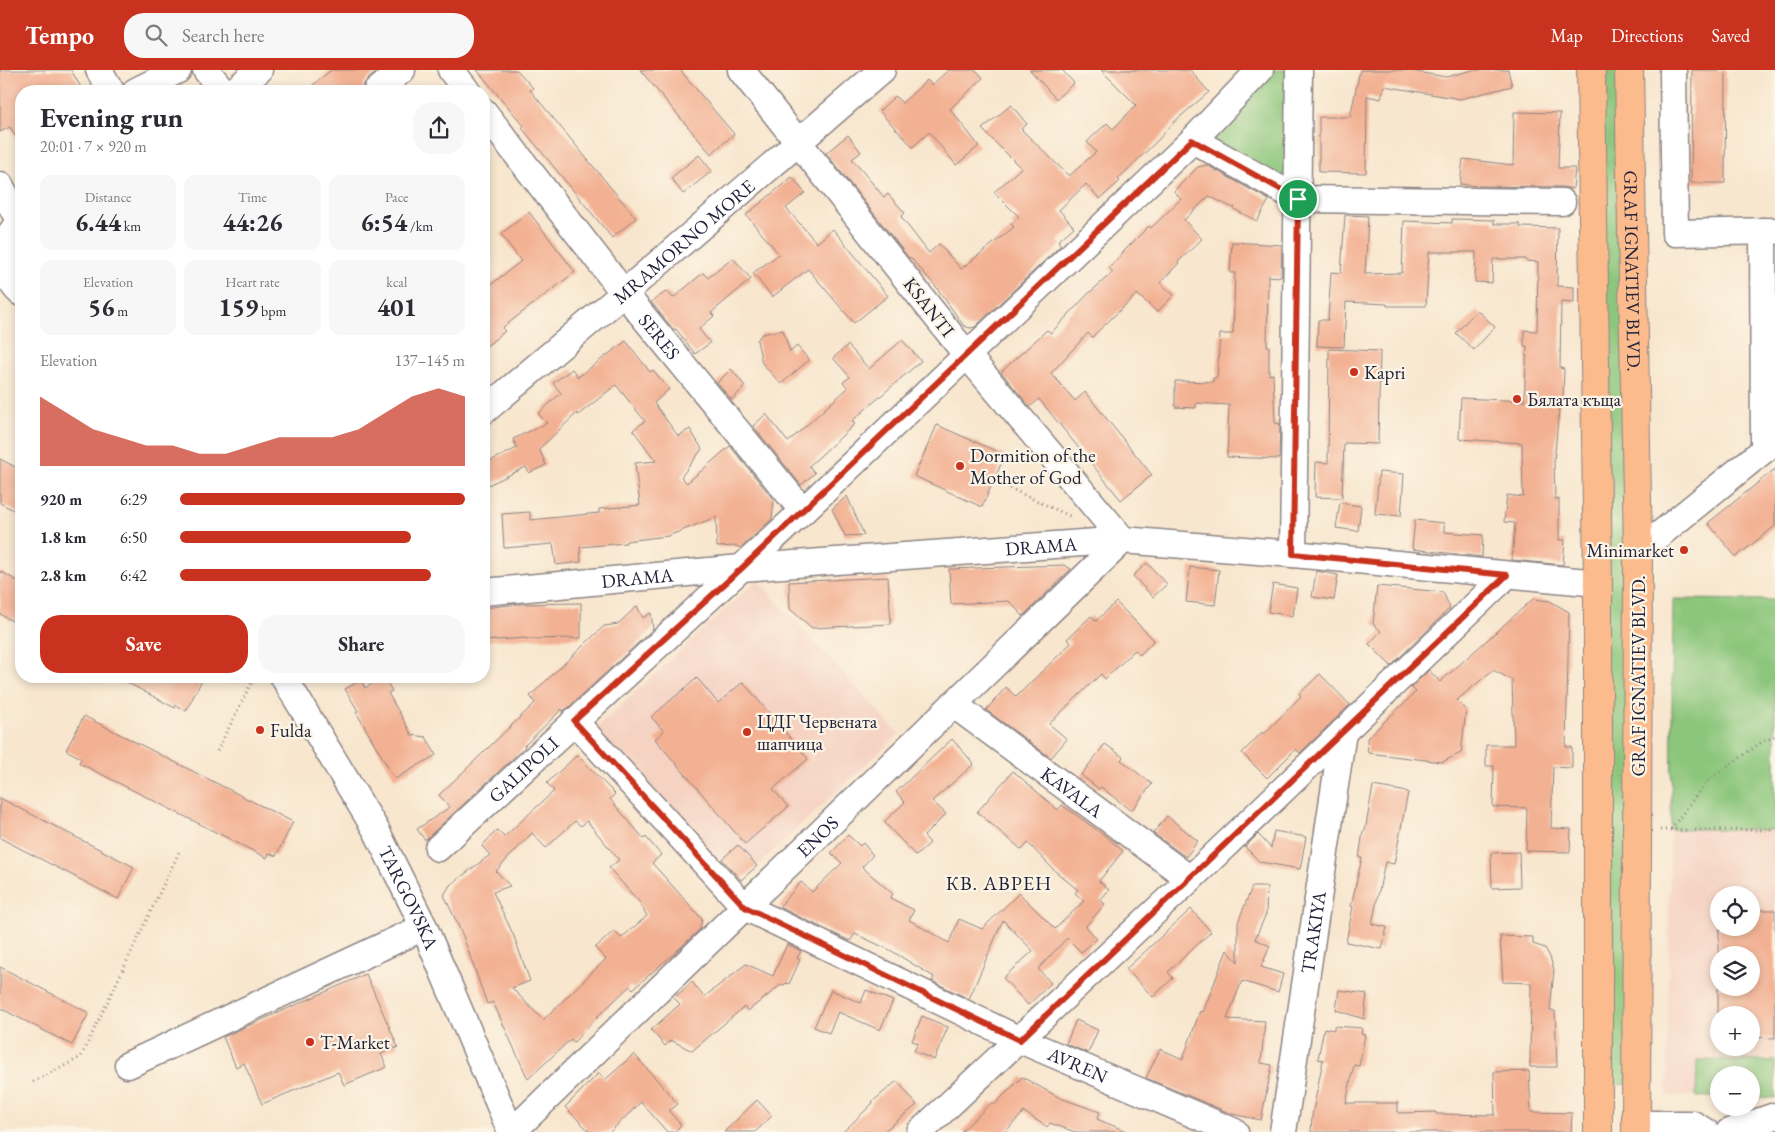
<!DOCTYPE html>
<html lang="en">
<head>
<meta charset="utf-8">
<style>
  :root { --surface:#fff; --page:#f7f7f7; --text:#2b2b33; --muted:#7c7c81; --accent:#c8321e }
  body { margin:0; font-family:"EB Garamond",serif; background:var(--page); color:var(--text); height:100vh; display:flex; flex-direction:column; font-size:19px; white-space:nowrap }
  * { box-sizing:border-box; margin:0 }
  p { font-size:16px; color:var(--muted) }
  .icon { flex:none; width:28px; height:28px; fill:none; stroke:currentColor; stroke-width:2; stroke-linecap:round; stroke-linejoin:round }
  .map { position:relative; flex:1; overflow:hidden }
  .details { position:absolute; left:15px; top:15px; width:475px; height:598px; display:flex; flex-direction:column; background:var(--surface); border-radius:20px; box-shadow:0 2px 8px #0003 }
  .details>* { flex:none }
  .tools { position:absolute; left:1710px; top:816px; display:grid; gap:10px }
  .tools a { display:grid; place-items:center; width:50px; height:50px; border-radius:50%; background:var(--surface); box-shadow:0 2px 8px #0003; font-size:25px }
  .pin { position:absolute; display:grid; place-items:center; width:42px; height:42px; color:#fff; margin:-21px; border:2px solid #fff; border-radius:50%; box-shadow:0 1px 5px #0007 }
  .round { display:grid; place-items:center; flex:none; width:52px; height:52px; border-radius:20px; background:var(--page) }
  .summary { display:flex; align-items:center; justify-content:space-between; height:85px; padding:0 25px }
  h1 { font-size:28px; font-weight:700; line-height:38px }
  .stats { display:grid; grid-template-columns:repeat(3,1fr); gap:8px; height:85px; padding:5px 25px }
  .stats div { display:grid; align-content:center; border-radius:12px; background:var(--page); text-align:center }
  .stats b { font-size:25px; font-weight:700 }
  .stats small { font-size:14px; font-weight:400 }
  .stats p { font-size:14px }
  .chart { height:140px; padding:10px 25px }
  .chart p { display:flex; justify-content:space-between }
  .chart svg { width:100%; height:90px; margin-top:5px; fill:var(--accent); opacity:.7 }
  .action { display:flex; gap:10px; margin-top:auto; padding:10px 25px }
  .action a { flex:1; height:58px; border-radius:20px; background:var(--accent); color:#fff; font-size:20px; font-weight:700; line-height:58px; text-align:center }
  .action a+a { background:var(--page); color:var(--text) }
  ul { padding:0 25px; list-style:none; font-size:16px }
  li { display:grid; grid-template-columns:80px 60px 1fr; align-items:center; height:38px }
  li i { height:12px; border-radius:6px; background:var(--accent) }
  header { display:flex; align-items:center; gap:30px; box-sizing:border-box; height:70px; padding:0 25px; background:var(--accent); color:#fff }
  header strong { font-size:24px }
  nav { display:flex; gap:28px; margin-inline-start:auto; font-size:18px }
  .search { width:350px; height:45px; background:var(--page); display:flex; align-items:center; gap:12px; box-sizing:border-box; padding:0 18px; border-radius:20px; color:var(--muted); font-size:19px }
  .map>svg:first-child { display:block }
  .built { fill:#f5d2c2; fill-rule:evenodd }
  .green { fill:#8cc67b; stroke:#57745b }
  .building { fill:#f3b193; fill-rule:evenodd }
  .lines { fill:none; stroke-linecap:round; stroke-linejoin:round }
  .minor-casing { stroke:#8d8484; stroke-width:29 }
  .major-casing { stroke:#8d8484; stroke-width:30 }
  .path { stroke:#8d8484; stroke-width:3; stroke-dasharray:1 4; stroke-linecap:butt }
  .minor { stroke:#fff; stroke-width:26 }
  .major { stroke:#fbbb8c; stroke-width:28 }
  .route-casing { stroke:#fff; stroke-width:10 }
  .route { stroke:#c8321e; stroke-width:6 }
  .poi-dot { fill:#c8321e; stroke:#fcf5e5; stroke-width:2 }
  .labels { text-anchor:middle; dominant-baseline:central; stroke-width:4.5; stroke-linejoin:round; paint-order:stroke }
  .street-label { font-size:19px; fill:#22223b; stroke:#fcf5e5 }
  .poi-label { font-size:19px; fill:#22223b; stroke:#fcf5e5; text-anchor:start }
  .neighbourhood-label { font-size:20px; letter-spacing:1px; fill:#22223b; stroke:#fcf5e5 }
</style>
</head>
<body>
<header>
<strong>Tempo</strong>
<div class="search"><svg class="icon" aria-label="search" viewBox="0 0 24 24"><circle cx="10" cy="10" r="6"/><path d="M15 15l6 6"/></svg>Search here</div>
<nav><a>Map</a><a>Directions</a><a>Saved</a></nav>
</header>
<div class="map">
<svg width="1775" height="1062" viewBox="0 0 1775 1062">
  <rect width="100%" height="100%" fill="#fcf5e5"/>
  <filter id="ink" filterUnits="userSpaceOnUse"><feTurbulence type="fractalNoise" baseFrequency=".02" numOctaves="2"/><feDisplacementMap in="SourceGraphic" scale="10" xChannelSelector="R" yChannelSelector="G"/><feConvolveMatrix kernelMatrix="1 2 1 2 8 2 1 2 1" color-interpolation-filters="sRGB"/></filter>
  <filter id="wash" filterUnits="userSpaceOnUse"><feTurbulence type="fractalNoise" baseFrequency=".0096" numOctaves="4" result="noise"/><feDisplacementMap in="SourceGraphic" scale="20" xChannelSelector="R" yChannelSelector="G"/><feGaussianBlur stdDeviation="1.12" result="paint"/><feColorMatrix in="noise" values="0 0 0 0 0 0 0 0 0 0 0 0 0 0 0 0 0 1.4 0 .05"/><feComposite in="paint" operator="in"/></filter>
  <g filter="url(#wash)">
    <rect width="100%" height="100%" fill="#f8e6ce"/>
    <path class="built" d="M757 510 899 664 738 813 595 659Z
      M1673 529 1775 530V1028L1751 1027V1005H1719V1027L1667 1026ZM1719 825H1751V858H1719ZM1719 885H1751V918H1719ZM1719 945H1751V978H1719Z"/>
    <path class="green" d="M1260 0H1299L1298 129 1193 70Z
      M1591 0H1629L1636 1014 1598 1015Z
      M1673 529 1775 530V760L1671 759Z
      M1697 990 1775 991V1028L1751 1027V1005H1719V1027H1696Z"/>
    <g id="blocks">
      <path class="building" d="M0 0H71L83 21H21V75L10 57 0 62Z
        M331 0H379L367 10 363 15 362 21H306Z
        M477 0H517L533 18 530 20 636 148 612 168 522 58 524 56Z
        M640 0H680L734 64 711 84Z
        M948 0H976L983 8 950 39 979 76 956 95 929 62 913 77 879 41 895 26 902 33 927 10 932 15Z
        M1030 0H1062L1074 13 1056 29Z
        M1101 0H1190L1209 22 1174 52 1158 70 1118 109 1120 111 1100 129 1086 114 1059 140 1074 157 1058 171 1061 175 975 257 970 258 964 256 937 218 910 187 909 188 826 83 848 65 861 82 852 89 884 127 888 124 905 143 901 147 929 183 939 174 961 199 1014 157 1011 154 1019 147 994 122 1021 98 982 59 1011 35 1027 54 1021 59 1069 106 1096 82 1087 72 1107 53 1113 59 1136 35Z
        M1360 0H1405L1446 7 1473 0H1508L1512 16 1460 29 1384 16 1381 29 1367 26 1366 103 1319 102V47H1350Z
        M1692 0H1726L1725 113H1691Z
        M1514 42 1560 43 1558 98H1575L1573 119 1562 117 1477 116 1460 114 1463 89 1513 95Z
        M699 85 712 101 683 124 671 108Z
        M1207 95 1269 130 1257 151 1234 139 1235 137 1233 138 1209 126 1184 150 1202 169 1178 192 1179 193 1160 213 1174 225 1157 242 1137 224 1092 267 1088 263 1051 303 1075 331 1085 322 1152 405 1121 430 1039 329 1030 337 1001 302 1047 260 1051 263 1088 224 1113 202 1109 198 1125 180 1149 156 1151 158 1181 129 1174 121 1198 97Z
        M792 107 805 123 786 138 817 173 833 159 888 226 854 253 808 199 772 227 753 203 779 184 746 145Z
        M529 142 575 202 502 258 505 261 484 278V220L521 191 501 164Z
        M1345 145 1368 146 1365 204 1402 203 1404 151 1452 153V149L1494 150V154H1520V157L1558 158 1557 216 1574 217V233L1561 232 1560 298 1564 299 1563 329H1560L1554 392 1555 429H1559V470H1565L1563 495 1512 490 1515 453 1504 452 1507 425 1523 427 1522 373 1459 369 1461 328 1524 331 1527 276H1524V260L1537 261 1538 192 1526 191V189H1493L1492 213 1475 212 1476 182H1429L1426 236H1387V234L1346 232 1344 277 1317 276 1318 250H1328L1331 202 1341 203Z
        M1232 172 1282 175 1281 207 1268 206 1267 276H1269V305L1273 304 1275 353 1280 354 1279 389 1227 387 1229 335 1196 333V338L1175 337V311L1213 312V308H1217L1220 264H1233L1235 203H1230Z
        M733 188 751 209 711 243 714 246 699 259 710 273 695 284 676 259 674 260 651 232 667 221 673 228 703 203 708 208Z
        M1477 240 1495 257 1474 280 1456 263Z
        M783 260 790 282 797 276 809 290 781 314 762 293 757 270 762 264Z
        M902 270 921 291 852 351 855 354 809 396 815 403 801 415 753 356 766 344 788 372 848 318 843 312 850 307 833 288 848 275 869 299Z
        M626 271 650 302 653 300 669 319 654 333 678 366 690 359 702 379 681 407 687 413 730 376 774 430 772 449 741 478 736 476 717 477 716 447 668 466 626 471V473L580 477 581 492 556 495 553 474 504 478 502 444 530 442V450L599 443V439L640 435 635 393 656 391 633 360 645 351 616 315 578 345 577 343 539 379 546 395 529 403 526 397 484 417V394L517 378 513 369 547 353 538 344 561 323 553 313 572 299 578 307Z
        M1329 279 1380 281 1378 374 1344 373 1342 428 1315 427 1316 392 1328 393Z
        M731 299 745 316 732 330 717 313Z
        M937 355 1005 385 982 437 914 406Z
        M0 389 21 400V444L0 433Z
        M1775 399V456L1736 487 1708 453Z
        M1379 402 1404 404 1401 446 1375 444Z
        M847 426 864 465 845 466 832 439Z
        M1340 433 1361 436 1358 461 1336 458Z
        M1415 450 1444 453V462L1483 465 1482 487 1412 479Z
        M1147 493 1167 514 1153 527 1133 506Z
        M1064 495 1071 499 1023 546 1009 531 951 534 949 499Z
        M1190 497 1219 500 1215 535 1186 532Z
        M0 501 21 513V553L13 548 12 551 0 544Z
        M1316 501 1338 505 1334 530 1312 527Z
        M888 507 891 554 812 558 790 539 789 512Z
        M1273 514 1297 518 1293 546 1268 542Z
        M1377 516 1443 522 1450 538 1391 596 1369 574 1381 561 1373 554Z
        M1533 529 1550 531 1569 542 1566 677H1572V698L1553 697 1551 758 1571 759 1570 782 1526 781 1527 738 1493 737 1494 696H1486V675H1514L1512 610 1493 600 1457 630 1466 639 1461 683 1442 692 1368 683 1367 668 1416 622 1411 617 1429 600 1440 612Z
        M1116 532 1154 570 1140 585 1135 580 1105 609 1101 604 1049 654 1067 669 1051 688 986 640 1006 617 1016 627 1071 573 1067 569 1091 546 1096 551Z
        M581 533V568L526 569V568L484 571V538L519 534Z
        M637 536 643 548 651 543 653 559 568 638 563 641 562 639 524 676 525 677 426 769H424L417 759 450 737 439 725 535 633 530 626 604 556 618 554Z
        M1320 604 1350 635 1300 683 1296 679 1267 708 1242 683 1262 662 1264 664 1301 626 1299 624Z
        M115 606H204L186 641 176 635 175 638Z
        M384 607 392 621 388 623 412 665 426 667 436 685 395 709 356 642 358 641 345 619 361 610 365 618Z
        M697 608 718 633 743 612 808 689 773 719 788 737 745 774 655 669 664 661 651 647Z
        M84 646 293 752 276 786 269 783 267 788 79 693 81 688 66 680Z
        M952 669 974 694 932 731 946 744 924 766 930 773 916 786 884 752 905 732 896 722Z
        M1105 674 1123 687 1121 690 1152 714 1131 741 1101 717 1099 719 1081 705Z
        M577 685 615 724 610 729 644 769 646 767 661 785 652 793 702 849 700 859 679 879 633 919 630 916 596 948 574 972 571 969 528 1009 493 932 487 934 463 866 444 825 450 815 490 785 482 776 497 760 504 767 554 721 547 713ZM575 751 581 756 587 751 619 790 609 798 640 833 647 846 621 868 614 861 595 878 606 889 543 950 512 918 530 911 513 864 493 822 510 816 496 801 532 763 546 778Z
        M1013 701 1058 740 1062 735 1108 768 1123 781 1099 811 1109 820 1100 830 1105 834 1086 856 1097 869 1081 882 1067 868 1038 899 1051 913 1028 935 1003 908 1033 881 1003 850 969 929 932 911 934 907 890 880 855 864 850 871 779 837 801 812 812 822 842 793 831 783 848 765 860 776 863 773 873 785 862 797 893 824 890 828 914 840 909 850 949 873 959 849 982 859 1019 823 1055 859 1084 831 1075 823 1078 820 1055 801 1028 773 1022 780 977 742Z
        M1373 716 1408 722 1394 794 1385 792 1372 854 1387 857 1382 879 1346 872 1353 837 1351 836 1362 788H1359L1363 761H1365Z
        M0 728 134 797 118 829 0 768Z
        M1167 746 1198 771 1186 787 1153 763Z
        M1274 761 1306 767 1300 799 1260 792 1245 777 1258 764 1271 778Z
        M738 775 757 796 741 810 722 789Z
        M1519 782 1520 817 1492 818 1491 783Z
        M1252 817H1267L1266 844 1255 869 1270 876 1261 897 1283 904 1278 922 1242 911 1227 949 1265 951 1261 993 1272 995 1261 1050 1232 1044 1146 1008 1160 979 1183 989 1200 941 1203 942 1227 880 1238 892V852Z
        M1191 839 1211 862 1168 902 1173 908 1153 927 1126 899Z
        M1751 840H1775V968L1751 967V945H1718V918H1751V885H1719V859L1728 860V858H1751Z
        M1500 866 1533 867V874L1545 878 1550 887 1554 900 1550 941H1555L1557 997H1530L1531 913 1503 912Z
        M787 874 801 881 797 888 800 890 789 914 786 913 784 915 782 914 748 941 744 937 692 981 671 970 665 976 651 960 680 934 674 928 692 912 704 927 746 894 773 906Z
        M0 897 89 943 72 975 0 938Z
        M366 904 398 977 381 984 387 997 344 1015 338 1002 262 1034 244 993 236 997 223 967Z
        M831 920 861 933 866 920 893 931 880 960 838 942 829 963 814 957Z
        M1339 920 1367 924 1364 949 1336 940Z
        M922 946 948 957 934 990 914 981 918 973 912 971Z
        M1076 950 1098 960 1088 983 1066 974Z
        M1334 956 1362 958 1361 964 1365 965 1359 996 1354 995 1346 1033H1398V1043L1436 1042V1044L1495 1045 1494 1002 1529 1001 1531 1042 1572 1043 1571 1062H1311L1312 1046 1323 990 1318 989 1324 958 1334 960Z
        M634 984 678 1034 669 1041 681 1055 674 1062H667L641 1032 610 1062H590L565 1037 599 1003 605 1010Z
        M1022 1007 1060 1028 1100 1042 1097 1049 1128 1062H1075L1050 1053 1047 1057 1024 1042 1005 1062H961L992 1032 994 1035Z
        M897 1011 917 1035 883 1062H843L873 1033 872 1032Z
        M757 1030 772 1046 755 1062H724Z"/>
    </g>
  </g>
  <g filter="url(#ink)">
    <use href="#blocks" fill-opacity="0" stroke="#8d8484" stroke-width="1"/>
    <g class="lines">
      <g class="minor-casing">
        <g id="minor">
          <path d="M99 0 111 21"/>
          <path d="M206 0 223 21"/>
          <path d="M451 0 467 21"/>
          <path d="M1673 0 1675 163 1775 161"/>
          <path d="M136 21 178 0"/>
          <path d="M234 21 259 0"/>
          <path d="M377 21 402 0"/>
          <path id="s1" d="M484 42 624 223 803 441"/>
          <path d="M1193 70 1298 129 1562 132"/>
          <path d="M0 115 20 152"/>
          <path d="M21 151C0 168 0 206 21 223"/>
          <path d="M1763 161 1764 380"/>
          <path id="s2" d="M484 341 624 223 882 0"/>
          <path d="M1638 482 1775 371"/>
          <path d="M1293 484 1299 0"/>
          <path id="s3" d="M484 522 741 498 1123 470 1293 484 1598 513"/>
          <path id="s4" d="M283 606 376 760 424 857 511 1062"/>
          <path id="s5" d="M953 634 1190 809"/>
          <path id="s6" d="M574 651 745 837 1020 970 1235 1062"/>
          <path id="s7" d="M438 778 803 441 1193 70 1260 0"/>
          <path d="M128 995 424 857"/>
          <path d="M1636 1054H1693L1706 1062"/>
          <path id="s8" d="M512 1062 1123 470 966 284 741 0"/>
          <path d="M920 1062 1190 809 1507 505"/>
          <path id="s9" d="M1283 1062 1343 662"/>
          <path d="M1729 1062 1775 1046"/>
        </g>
      </g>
      <g class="major-casing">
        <g id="major">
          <path d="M1591 0 1598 513V1062"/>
          <path id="s10" d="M1629 0 1638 482 1636 1062"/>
        </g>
      </g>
      <path class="path" d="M1005 416 1072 447
        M217 681 255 606
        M1671 759 1706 712 1762 672 1775 666
        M1660 760H1775
        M33 1012 81 987 180 780"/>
      <use href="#minor" class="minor"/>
      <use href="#major" class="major"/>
    </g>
  </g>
  <g class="lines" filter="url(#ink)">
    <g class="route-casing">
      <path id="route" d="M1192 70 1298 129 1293 484 1507 505 1020 970 745 837 574 651 742 498Z"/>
    </g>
    <use href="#route" class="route"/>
  </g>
  <g class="poi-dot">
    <circle cx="1354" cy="302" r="5"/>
    <circle cx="1517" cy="329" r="5"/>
    <circle cx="960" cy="396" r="5"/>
    <circle cx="1684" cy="480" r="5"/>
    <circle cx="260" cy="660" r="5"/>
    <circle cx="747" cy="662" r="5"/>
    <circle cx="310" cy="972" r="5"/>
  </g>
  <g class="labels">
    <g class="street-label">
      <text stroke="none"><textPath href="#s2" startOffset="262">MRAMORNO MORE</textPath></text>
      <text stroke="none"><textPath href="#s10" startOffset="201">GRAF IGNATIEV BLVD.</textPath></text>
      <text transform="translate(929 237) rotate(52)">KSANTI</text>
      <text stroke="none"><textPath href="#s1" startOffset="285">SERES</textPath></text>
      <text stroke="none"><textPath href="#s3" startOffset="559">DRAMA</textPath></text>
      <text stroke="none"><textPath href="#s3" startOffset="154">DRAMA</textPath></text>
      <text transform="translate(1638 606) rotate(-90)">GRAF IGNATIEV BLVD.</text>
      <text stroke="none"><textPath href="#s7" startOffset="116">GALIPOLI</textPath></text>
      <text stroke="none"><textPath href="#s5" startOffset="148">KAVALA</textPath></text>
      <text stroke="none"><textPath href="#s8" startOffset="425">ENOS</textPath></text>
      <text stroke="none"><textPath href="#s4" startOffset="255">TARGOVSKA</textPath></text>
      <text stroke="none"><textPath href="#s9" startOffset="202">TRAKIYA</textPath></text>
      <text stroke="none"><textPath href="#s6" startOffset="621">AVREN</textPath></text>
    </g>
    <g class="poi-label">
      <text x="1364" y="302">Kapri</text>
      <text x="1527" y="329">Бялата къща</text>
      <text x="970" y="385">Dormition of the<tspan x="970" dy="22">Mother of God</tspan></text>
      <text x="1674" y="480" text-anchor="end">Minimarket</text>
      <text x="757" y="651">ЦДГ Червената<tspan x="757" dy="22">шапчица</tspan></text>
      <text x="270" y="660">Fulda</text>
      <text x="320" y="972">T-Market</text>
    </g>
    <g class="neighbourhood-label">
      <text x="999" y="813">КВ. АВРЕН</text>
    </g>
  </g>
</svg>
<div class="tools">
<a><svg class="icon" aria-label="locate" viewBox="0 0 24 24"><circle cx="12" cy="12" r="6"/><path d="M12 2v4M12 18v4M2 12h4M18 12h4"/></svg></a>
<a><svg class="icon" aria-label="layers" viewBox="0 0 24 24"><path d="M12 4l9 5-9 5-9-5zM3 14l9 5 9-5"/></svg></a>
<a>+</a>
<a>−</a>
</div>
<div class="pin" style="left:1298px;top:129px;background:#1e9e55"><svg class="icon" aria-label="arrive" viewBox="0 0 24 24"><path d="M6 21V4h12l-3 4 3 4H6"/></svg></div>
<section class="details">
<div class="summary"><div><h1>Evening run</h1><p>20:01 · 7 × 920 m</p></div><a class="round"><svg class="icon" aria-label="share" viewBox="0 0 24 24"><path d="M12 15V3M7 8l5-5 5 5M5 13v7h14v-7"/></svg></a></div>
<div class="stats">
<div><p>Distance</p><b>6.44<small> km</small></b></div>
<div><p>Time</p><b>44:26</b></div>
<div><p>Pace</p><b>6:54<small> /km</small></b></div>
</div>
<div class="stats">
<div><p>Elevation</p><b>56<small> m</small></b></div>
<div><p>Heart rate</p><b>159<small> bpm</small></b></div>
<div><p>kcal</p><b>401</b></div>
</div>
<div class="chart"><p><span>Elevation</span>137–145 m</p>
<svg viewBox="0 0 160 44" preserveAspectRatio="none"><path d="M0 44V10L10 18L20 26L30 30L40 34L50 34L60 38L70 38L80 34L90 30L100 30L110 30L120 26L130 18L140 10L150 6L160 10V44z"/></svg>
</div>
<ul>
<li><b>920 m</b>6:29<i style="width:100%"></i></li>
<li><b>1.8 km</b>6:50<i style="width:81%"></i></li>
<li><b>2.8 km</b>6:42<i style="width:88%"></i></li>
</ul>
<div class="action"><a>Save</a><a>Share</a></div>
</section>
</div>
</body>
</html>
